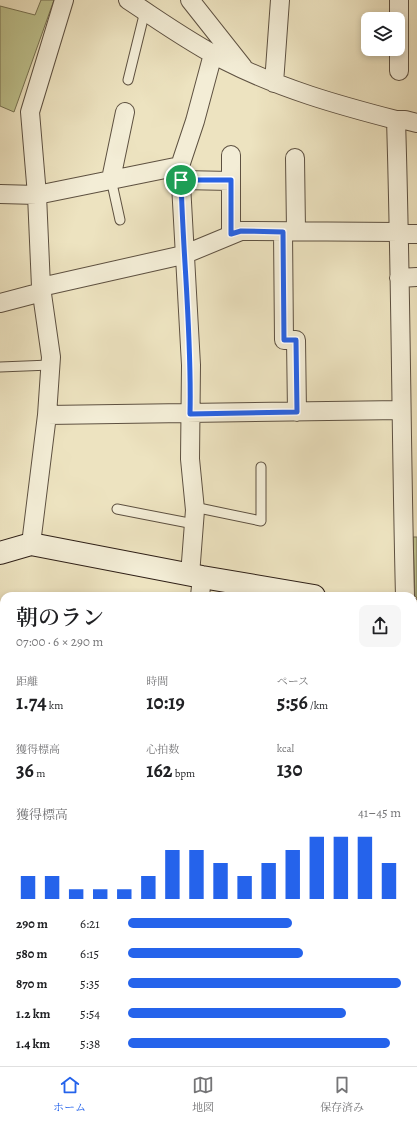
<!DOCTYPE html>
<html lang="ja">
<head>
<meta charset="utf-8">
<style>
  :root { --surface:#fff; --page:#f6f6f6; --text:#202124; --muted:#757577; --line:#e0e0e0; --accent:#2563eb }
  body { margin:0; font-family:Alegreya,"Noto Serif JP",serif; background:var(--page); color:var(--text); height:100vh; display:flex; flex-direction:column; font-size:15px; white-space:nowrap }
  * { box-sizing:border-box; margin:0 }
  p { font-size:13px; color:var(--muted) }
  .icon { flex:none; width:22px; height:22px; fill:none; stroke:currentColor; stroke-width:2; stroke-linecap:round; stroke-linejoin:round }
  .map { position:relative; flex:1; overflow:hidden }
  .side { position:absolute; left:0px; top:592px; width:417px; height:474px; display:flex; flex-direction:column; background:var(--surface); border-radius:12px 12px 0 0; box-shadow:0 2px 6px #0003 }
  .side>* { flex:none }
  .controls { position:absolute; left:361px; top:12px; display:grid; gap:8px }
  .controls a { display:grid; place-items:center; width:44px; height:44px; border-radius:8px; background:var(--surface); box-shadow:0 2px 6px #0003; font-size:20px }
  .pin { position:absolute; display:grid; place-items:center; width:34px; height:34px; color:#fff; margin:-17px; border:2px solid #fff; border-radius:50%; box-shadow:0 1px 4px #0007 }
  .round { display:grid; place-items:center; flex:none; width:42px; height:42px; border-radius:8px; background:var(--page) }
  .summary { display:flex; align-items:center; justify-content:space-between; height:68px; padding:0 16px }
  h1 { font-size:22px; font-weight:600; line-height:30px }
  .figures { display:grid; grid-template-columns:repeat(3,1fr); gap:6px; height:68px; padding:4px 16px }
  .figures div { display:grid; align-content:center }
  .figures b { font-size:20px; font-weight:600 }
  .figures small { font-size:11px; font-weight:400 }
  .figures p { font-size:11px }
  .chart { height:112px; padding:8px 16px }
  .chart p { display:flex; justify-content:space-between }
  .chart svg { width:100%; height:72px; margin-top:4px; stroke:var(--accent); stroke-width:6 }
  ul { padding:0 16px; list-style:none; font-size:13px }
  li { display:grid; grid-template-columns:64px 48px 1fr; align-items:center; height:30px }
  li i { height:10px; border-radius:5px; background:var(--accent) }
  .tab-bar { display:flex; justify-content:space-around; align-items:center; height:56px; border-top:1px solid var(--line); background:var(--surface); font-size:11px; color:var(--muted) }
  .tab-bar a { display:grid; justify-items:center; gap:2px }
  .tab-bar .active { color:var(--accent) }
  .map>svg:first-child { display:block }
  .green { fill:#bec28e; stroke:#767152 }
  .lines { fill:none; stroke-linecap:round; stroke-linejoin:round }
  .river { stroke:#9abdb8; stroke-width:28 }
  .lane-casing { stroke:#5e5141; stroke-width:11 }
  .street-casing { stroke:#5e5141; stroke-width:20 }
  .secondary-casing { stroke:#2f2017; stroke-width:24 }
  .lane { stroke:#f3edd6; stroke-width:9 }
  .street { stroke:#f3edd6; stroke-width:18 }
  .secondary { stroke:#f3edd6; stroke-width:22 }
  .route-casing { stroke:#fff; stroke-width:8 }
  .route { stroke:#2563eb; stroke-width:5 }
</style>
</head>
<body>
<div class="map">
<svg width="417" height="1066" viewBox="0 0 417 1066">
  <rect width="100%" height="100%" fill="#ede3c0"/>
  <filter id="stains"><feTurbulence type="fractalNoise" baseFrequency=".005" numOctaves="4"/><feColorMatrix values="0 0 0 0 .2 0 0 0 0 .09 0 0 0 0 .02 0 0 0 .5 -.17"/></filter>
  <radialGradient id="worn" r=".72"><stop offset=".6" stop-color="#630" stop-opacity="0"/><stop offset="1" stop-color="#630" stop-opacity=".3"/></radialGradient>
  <path class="green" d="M41 0H54L14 112 0 106V6L35 15Z
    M413 537H417V598L415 596Z
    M4 704V777H0V705Z"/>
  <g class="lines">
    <path class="river" d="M0 742 4 741"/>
    <g class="lane-casing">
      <path id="lane" d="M128 80 145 11
        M111 179 120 220
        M0 367 50 365
        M194 507 261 521V467
        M117 509 194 524"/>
    </g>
    <g class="street-casing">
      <path id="street" d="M128 0C160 21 192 44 226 61 281 89 338 105 396 120H405L417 123
        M190 0 243 67
        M399 0V71
        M274 83 280 0
        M396 120C401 279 401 437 405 596
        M295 158 296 230
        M111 179 125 112
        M181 180 231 181
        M0 194 37 195 180 166
        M283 232 284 340H296L297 412
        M231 234V155
        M400 234H417
        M399 278 417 277
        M41 287 183 255 241 231 400 232
        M0 303 42 292
        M47 415 401 410
        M31 544 47 415 51 357 41 287 37 195 30 112 64 0
        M190 575 195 510 190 459 191 365 180 166 195 121 213 54
        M200 596 202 577
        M0 697H4
        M413 756H417
        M0 782 4 781
        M413 805 417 774
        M413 938H417
        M413 1053H417
        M37 1066 38 1062
        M147 1066V1062
        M384 1066 385 1062"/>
    </g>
    <g class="secondary-casing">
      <path id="secondary" d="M0 553 31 544 202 577 314 596
        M413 610 417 611"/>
    </g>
    <use href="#lane" class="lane"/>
    <use href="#street" class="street"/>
    <use href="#secondary" class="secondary"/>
  </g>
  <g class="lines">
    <g class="route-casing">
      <path id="route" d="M181 180H231V234L241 231 283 232 284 340H296L297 412 190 414C192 336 183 258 181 180Z"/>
    </g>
    <use href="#route" class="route"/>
  </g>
  <rect width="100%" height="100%" filter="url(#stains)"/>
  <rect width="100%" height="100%" fill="url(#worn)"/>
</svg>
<div class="controls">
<a><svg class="icon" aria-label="layers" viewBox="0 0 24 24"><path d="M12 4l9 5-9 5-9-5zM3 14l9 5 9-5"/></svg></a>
</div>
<div class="pin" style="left:181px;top:180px;background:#1e9e55"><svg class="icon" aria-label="arrive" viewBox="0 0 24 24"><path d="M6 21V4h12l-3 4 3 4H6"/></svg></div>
<section class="side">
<div class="summary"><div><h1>朝のラン</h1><p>07:00 · 6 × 290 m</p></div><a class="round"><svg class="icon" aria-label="share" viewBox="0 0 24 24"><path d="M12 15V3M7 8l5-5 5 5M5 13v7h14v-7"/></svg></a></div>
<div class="figures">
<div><p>距離</p><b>1.74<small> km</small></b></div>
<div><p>時間</p><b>10:19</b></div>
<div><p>ペース</p><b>5:56<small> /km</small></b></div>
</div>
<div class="figures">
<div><p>獲得標高</p><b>36<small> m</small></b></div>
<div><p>心拍数</p><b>162<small> bpm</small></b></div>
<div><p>kcal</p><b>130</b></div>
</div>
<div class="chart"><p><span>獲得標高</span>41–45 m</p>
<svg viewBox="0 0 160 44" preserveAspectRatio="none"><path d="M5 44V30M15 44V30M25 44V38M35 44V38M45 44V38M55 44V30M65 44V14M75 44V14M85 44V22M95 44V30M105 44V22M115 44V14M125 44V6M135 44V6M145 44V6M155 44V22"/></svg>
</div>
<ul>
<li><b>290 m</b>6:21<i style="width:60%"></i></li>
<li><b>580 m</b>6:15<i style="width:64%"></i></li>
<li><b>870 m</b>5:35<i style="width:100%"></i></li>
<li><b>1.2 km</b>5:54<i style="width:80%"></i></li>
<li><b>1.4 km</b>5:38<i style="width:96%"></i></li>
</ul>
</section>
</div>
<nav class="tab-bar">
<a class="active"><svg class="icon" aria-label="home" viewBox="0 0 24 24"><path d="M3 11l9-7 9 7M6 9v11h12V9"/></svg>ホーム</a>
<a><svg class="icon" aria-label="map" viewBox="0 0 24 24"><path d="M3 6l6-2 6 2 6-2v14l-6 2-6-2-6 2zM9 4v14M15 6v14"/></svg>地図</a>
<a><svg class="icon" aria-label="saved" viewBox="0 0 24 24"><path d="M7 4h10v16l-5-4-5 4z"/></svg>保存済み</a>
</nav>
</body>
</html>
